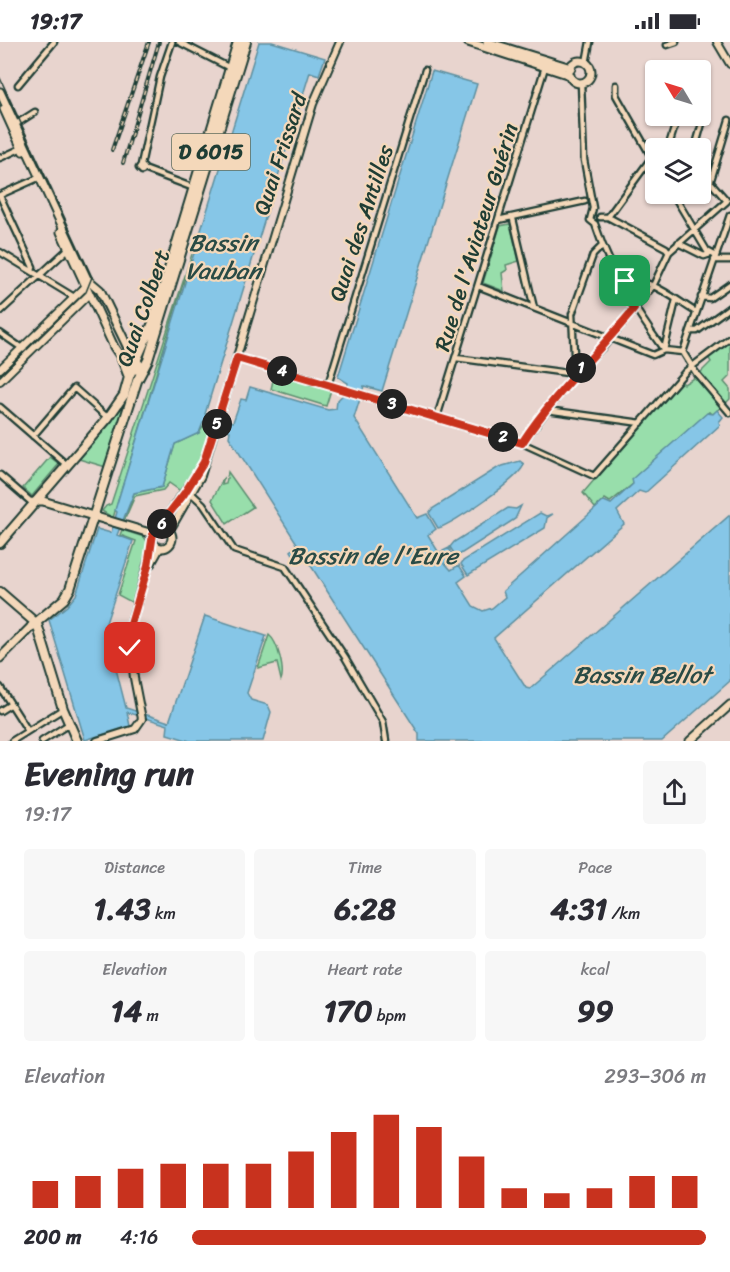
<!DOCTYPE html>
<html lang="en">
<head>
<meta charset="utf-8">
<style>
  :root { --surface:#fff; --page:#f7f7f7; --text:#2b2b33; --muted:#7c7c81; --accent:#c8321e }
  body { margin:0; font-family:Sriracha,sans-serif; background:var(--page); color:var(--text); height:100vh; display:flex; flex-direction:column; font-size:22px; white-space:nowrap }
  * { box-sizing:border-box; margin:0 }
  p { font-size:20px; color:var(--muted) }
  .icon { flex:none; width:33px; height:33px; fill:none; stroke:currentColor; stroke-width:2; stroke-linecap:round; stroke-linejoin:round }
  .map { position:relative; height:699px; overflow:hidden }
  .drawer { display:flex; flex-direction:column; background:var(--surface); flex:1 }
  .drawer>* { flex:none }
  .needle { width:39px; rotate:308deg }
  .fabs { position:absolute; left:645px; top:18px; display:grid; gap:12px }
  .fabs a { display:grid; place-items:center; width:66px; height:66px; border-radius:6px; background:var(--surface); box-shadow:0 2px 4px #0004; font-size:30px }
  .pin { position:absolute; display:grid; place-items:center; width:51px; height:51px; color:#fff; margin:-26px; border-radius:12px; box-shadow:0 3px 9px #0006 }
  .km { position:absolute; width:30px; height:30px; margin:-15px; border-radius:50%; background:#222; color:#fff; font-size:16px; line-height:30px; text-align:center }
  .round { display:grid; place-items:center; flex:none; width:63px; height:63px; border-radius:6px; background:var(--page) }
  .overview { display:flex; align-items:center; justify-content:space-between; height:102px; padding:0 24px }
  h1 { font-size:33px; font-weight:800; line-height:45px }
  .figures { display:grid; grid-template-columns:repeat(3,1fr); gap:9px; height:102px; padding:6px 24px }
  .figures div { display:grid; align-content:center; border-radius:6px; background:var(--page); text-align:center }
  .figures b { font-size:30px; font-weight:800 }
  .figures small { font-size:16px; font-weight:400 }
  .figures p { font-size:16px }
  .chart { height:168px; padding:12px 24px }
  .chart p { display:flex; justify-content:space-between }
  .chart svg { width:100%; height:108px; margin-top:6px; stroke:var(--accent); stroke-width:6 }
  ul { padding:0 24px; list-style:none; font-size:20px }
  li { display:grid; grid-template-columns:96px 72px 1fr; align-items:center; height:45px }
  li i { height:15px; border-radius:8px; background:var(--accent) }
  .status { display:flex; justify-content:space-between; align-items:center; height:42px; padding:0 30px; background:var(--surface); direction:ltr }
  .status svg { height:16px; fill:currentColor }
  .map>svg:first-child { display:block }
  .green { fill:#98deab; stroke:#5c8e70; stroke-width:1.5 }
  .water { fill:#86c6e7; stroke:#5d8f9f; stroke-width:1.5 }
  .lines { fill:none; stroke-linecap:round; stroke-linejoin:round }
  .minor-casing { stroke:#1f3d34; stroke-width:9 }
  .tertiary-casing { stroke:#1f3d34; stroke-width:10 }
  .secondary-casing { stroke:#1f3d34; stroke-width:11 }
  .primary-casing { stroke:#1f3d34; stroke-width:12 }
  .minor { stroke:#f4d8ba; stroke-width:4.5 }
  .tertiary { stroke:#f4d8ba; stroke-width:6 }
  .secondary { stroke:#f4d8ba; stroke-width:7 }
  .primary { stroke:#f4d8ba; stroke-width:8 }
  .tram { stroke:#1f3d34; stroke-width:1.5 }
  .rail-casing { stroke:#1f3d34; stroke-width:4 }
  .rail { stroke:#f4d8ba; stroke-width:1.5; stroke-dasharray:4.5; stroke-linecap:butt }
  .route-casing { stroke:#fff; stroke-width:12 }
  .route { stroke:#c8321e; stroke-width:8 }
  .labels { text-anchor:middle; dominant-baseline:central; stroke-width:4.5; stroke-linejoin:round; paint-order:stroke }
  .shield { fill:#f4d8ba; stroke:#5f6c5c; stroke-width:1.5 }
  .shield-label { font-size:21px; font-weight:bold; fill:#1f3d34 }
  .street-label { font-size:22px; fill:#1f3d34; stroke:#f4d8ba }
  .water-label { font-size:24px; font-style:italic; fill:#294b46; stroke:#f4d8ba }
</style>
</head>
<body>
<div class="status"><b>19:17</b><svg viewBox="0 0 49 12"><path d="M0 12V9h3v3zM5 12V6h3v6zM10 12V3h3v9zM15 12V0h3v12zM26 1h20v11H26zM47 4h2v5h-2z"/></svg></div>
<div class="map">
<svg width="730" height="699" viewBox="0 0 730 699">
  <rect width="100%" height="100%" fill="#e8d4ce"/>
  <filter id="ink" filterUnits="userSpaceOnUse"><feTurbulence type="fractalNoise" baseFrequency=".0167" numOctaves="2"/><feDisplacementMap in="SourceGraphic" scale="12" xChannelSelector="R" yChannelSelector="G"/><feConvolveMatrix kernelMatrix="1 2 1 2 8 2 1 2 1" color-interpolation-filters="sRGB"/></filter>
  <g filter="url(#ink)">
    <path class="green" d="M510 182 519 219 506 223 507 228 502 231 504 249 483 241 500 184Z
      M192 212 113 476 102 469 106 464 111 462Z
      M730 298V334L724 340 730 347V357L726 361 700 331 711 320 708 315Z
      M275 330 331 348 326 364 271 347Z
      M695 335 721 365 713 372 709 370 704 374 636 434 633 442 610 460 605 457 595 466 583 451 680 338 684 342Z
      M132 340 135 341 106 425 79 417 121 366Z
      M205 382 212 384 200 421 182 450 169 441 163 448 135 454 124 479 134 451 162 445 175 402 199 391Z
      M50 415 59 422 32 454 23 446Z
      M228 430 253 465 227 482 212 458 224 435 222 443 226 442Z
      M122 488 144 495 150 503 133 561 118 553 136 499 120 493Z
      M269 593C278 600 285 629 281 638L277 621 258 626Z"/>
    <path class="water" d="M259 0H272L325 16 319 33 310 30 205 372 233 380 241 357 246 358 250 345 328 368 336 367 337 359C345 350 345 354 348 341L338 335 432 29 477 42 382 349 364 344 354 376 417 476 427 472 436 487 428 493 439 511 449 506 453 515 445 521 451 528 459 523 466 534 458 540 473 564 483 569 492 566 505 555 503 549 604 459 611 462 633 442 632 437 707 371 713 372 717 368 723 375 719 380 720 383 645 451 639 449 617 469 624 482 494 596 526 646 530 647 730 473V639L662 699H419V692L304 513 296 517 291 509 298 503 229 395 230 389 203 381 199 391 175 402 162 445 134 451 117 493 133 499 105 584 126 666 169 680 205 574 266 594 247 651 251 658 268 663 271 670 263 699H190L167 692 168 683 127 670 130 684 85 698 49 578 67 564 76 553 97 487 111 491 117 470 115 468Z
      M520 419 524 422C521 436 450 484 438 486L429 471 432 467 499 425Z
      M521 464 515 477 459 513H455L450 505 454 500 508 466 516 467Z
      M540 471 546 474 553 472 547 476 545 486 468 533 461 522 463 519Z"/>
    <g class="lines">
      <g class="minor-casing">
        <path id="minor" d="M179 0 230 26
          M667 3 676 0
          M586 21 590 0
          M581 41 584 118 593 166 590 178 595 182C610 229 635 268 664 308L683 310
          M18 43 54 0
          M616 43V53L656 123
          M13 84 35 70
          M668 106 678 74
          M695 106 705 71
          M0 116 22 106
          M141 123 160 35 172 0
          M141 123 144 126 142 129 139 126Z
          M144 127 194 146
          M700 128 727 159
          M710 141 729 78
          M673 152 707 209 716 214
          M0 153 36 137
          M0 154 33 225 32 229
          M600 175H608L666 206 669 210
          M608 175 649 119 656 114
          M513 177 534 266
          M498 178 585 159
          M678 201 704 214 710 212
          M0 210 74 255
          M714 218H730
          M620 240C647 232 674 257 696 270
          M478 244 653 313 664 308 676 258
          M701 255 710 256 730 242
          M0 270 67 208
          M690 289H697L730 265
          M0 291 29 311
          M683 310 730 173
          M683 310 696 331 730 371
          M237 316 522 401 594 434 686 329 730 296
          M456 316 575 332 572 272 593 213 602 204
          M328 343 425 28
          M0 365 68 424
          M547 368 641 381
          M437 375 545 25
          M33 394 74 346 108 376
          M522 401 575 332 605 303 653 244 669 210 727 159
          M0 433 30 459H36
          M190 450 203 462 234 508 285 525 345 615 383 680 386 699
          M0 645 28 689
          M0 669 11 662
          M12 699 63 667
          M42 699 69 682"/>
      </g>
      <g class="tertiary-casing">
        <path id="tertiary" d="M717 0 730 22
          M0 327 85 245
          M0 339 89 252
          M158 486 200 428
          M170 488 201 434 313 62 340 0
          M151 522 160 506
          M97 699 135 687 142 677 134 636 129 589 153 501"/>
      </g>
      <g class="secondary-casing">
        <path id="secondary" d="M468 0 570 33
          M487 0 571 26
          M569 30a11 11 0 1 1 22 0a11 11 0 1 1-22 0Z
          M0 50 87 237 100 248 129 308 143 327
          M4 67 23 109
          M61 190 114 305 122 317 136 328
          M37 459H43L153 492
          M152 496a10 10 0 1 1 20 0a10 10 0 1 1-20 0Z
          M0 616 32 584
          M690 699 730 663"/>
      </g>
      <g class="primary-casing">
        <path id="primary" d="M122 317 129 335
          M0 501 108 376 124 353 129 335 152 283 238 0
          M0 550 37 582 63 667 77 699
          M32 584 64 557 70 547 137 339 148 318 246 0"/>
      </g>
      <use href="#minor" class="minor"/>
      <use href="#tertiary" class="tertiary"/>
      <use href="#secondary" class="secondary"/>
      <use href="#primary" class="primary"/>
      <path class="tram" d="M0 36 92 235 86 250 0 334"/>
      <g class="rail-casing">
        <path id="rail" d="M112 108 149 0
          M123 121 159 0"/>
      </g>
      <use href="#rail" class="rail"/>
    </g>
  </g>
  <g class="lines" filter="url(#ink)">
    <g class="route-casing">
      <path id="route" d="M130 606 129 589 148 524 153 492 184 452 204 420 237 316 522 401C554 352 597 312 634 267L620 240 625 239"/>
    </g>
    <use href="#route" class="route"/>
  </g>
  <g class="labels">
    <rect class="shield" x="172" y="92" width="78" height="36" rx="4.5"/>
    <g class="shield-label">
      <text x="211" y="110">D 6015</text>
    </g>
    <g class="street-label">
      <text transform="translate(280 112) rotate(-72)">Quai Frissard</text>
      <text transform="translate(361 181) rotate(-72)">Quai des Antilles</text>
      <text transform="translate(476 195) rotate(-73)">Rue de l'Aviateur Guérin</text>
      <text transform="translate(143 266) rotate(-71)">Quai Colbert</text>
    </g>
    <g class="water-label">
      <text x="223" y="201">Bassin<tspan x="223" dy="28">Vauban</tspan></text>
      <text x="373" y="514">Bassin de l'Eure</text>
      <text x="642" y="633">Bassin Bellot</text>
    </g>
  </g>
</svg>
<div class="fabs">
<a><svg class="needle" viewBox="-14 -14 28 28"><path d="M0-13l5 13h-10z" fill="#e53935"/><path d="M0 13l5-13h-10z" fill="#7c7c81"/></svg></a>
<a><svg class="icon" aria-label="layers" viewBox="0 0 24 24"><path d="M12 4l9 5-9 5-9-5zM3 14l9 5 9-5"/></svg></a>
</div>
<div class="pin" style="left:625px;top:239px;background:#1e9e55"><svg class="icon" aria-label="arrive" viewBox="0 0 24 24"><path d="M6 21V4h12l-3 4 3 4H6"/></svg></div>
<div class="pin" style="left:130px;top:606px;background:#d93025"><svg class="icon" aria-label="check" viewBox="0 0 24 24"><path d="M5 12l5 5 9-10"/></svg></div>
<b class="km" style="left:581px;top:326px">1</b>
<b class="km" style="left:503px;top:395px">2</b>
<b class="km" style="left:392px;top:362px">3</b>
<b class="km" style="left:282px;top:329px">4</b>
<b class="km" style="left:217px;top:382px">5</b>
<b class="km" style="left:162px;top:482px">6</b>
</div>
<section class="drawer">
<div class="overview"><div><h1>Evening run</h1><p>19:17</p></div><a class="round"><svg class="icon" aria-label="share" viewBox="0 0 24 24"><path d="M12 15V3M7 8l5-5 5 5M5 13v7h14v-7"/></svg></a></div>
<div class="figures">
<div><p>Distance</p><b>1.43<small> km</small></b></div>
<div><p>Time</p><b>6:28</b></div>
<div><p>Pace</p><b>4:31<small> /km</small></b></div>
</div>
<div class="figures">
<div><p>Elevation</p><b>14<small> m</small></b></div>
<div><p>Heart rate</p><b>170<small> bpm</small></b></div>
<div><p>kcal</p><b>99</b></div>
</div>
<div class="chart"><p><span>Elevation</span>293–306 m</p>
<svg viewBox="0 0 160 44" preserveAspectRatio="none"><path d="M5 44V33M15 44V31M25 44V28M35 44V26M45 44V26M55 44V26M65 44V21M75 44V13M85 44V6M95 44V11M105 44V23M115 44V36M125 44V38M135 44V36M145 44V31M155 44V31"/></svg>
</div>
<ul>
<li><b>200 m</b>4:16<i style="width:100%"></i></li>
</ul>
</section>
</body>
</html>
